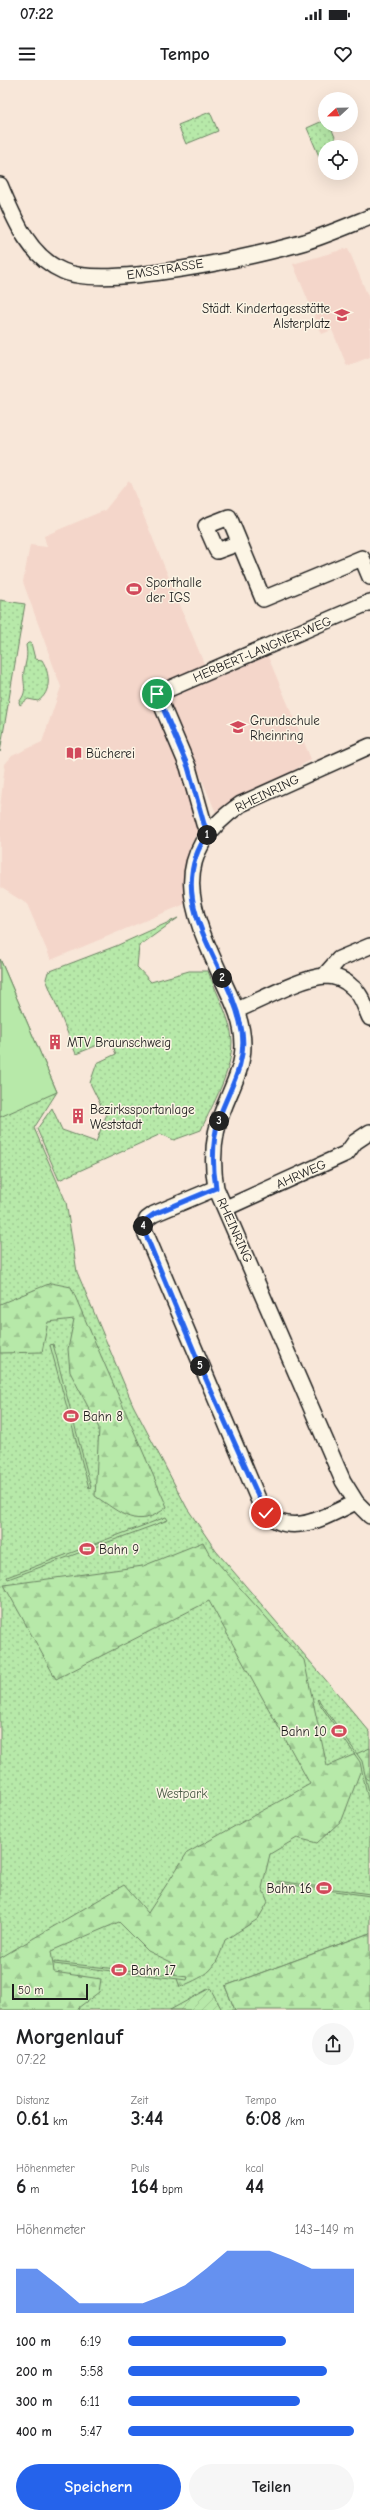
<!DOCTYPE html>
<html lang="de">
<head>
<meta charset="utf-8">
<style>
  :root { --surface:#fff; --page:#f6f6f6; --text:#202124; --muted:#757577; --accent:#2563eb }
  body { margin:0; font-family:"Comic Neue",sans-serif; background:var(--page); color:var(--text); height:100vh; display:flex; flex-direction:column; font-size:15px; white-space:nowrap }
  * { box-sizing:border-box; margin:0 }
  p { font-size:13px; color:var(--muted) }
  .icon { flex:none; width:22px; height:22px; fill:none; stroke:currentColor; stroke-width:2; stroke-linecap:round; stroke-linejoin:round }
  .map { position:relative; height:1930px; overflow:hidden }
  .sheet { display:flex; flex-direction:column; background:var(--surface); flex:1 }
  .sheet>* { flex:none }
  .needle { width:26px; rotate:248deg }
  .controls { position:absolute; left:318px; top:12px; display:grid; gap:8px }
  .controls a { display:grid; place-items:center; width:40px; height:40px; border-radius:50%; background:var(--surface); box-shadow:0 4px 16px #0002; font-size:20px }
  .scale { position:absolute; left:12px; bottom:10px; width:76px; box-sizing:border-box; padding-left:4px; border:2px solid #1c1c1c; border-top:0; font-size:11px; line-height:14px; white-space:nowrap; color:#1c1c1c; -webkit-text-stroke:3px #fcf5e5; paint-order:stroke }
  .pin { position:absolute; display:grid; place-items:center; width:34px; height:34px; color:#fff; margin:-17px; border:2px solid #fff; border-radius:50%; box-shadow:0 1px 4px #0007 }
  .km { position:absolute; width:20px; height:20px; margin:-10px; border-radius:50%; background:#222; color:#fff; font-size:11px; line-height:20px; text-align:center }
  .round { display:grid; place-items:center; flex:none; width:42px; height:42px; border-radius:21px; background:var(--page) }
  .head { display:flex; align-items:center; justify-content:space-between; height:68px; padding:0 16px }
  h1 { font-size:22px; font-weight:700; line-height:30px }
  .metrics { display:grid; grid-template-columns:repeat(3,1fr); gap:6px; height:68px; padding:4px 16px }
  .metrics div { display:grid; align-content:center }
  .metrics b { font-size:20px; font-weight:700 }
  .metrics small { font-size:11px; font-weight:400 }
  .metrics p { font-size:11px }
  .chart { height:112px; padding:8px 16px }
  .chart p { display:flex; justify-content:space-between }
  .chart svg { width:100%; height:72px; margin-top:4px; fill:var(--accent); opacity:.7 }
  .action { display:flex; gap:8px; margin-top:auto; padding:8px 16px }
  .action a { flex:1; height:46px; border-radius:24px; background:var(--accent); color:#fff; font-size:16px; font-weight:700; line-height:46px; text-align:center }
  .action a+a { background:var(--page); color:var(--text) }
  ul { padding:0 16px; list-style:none; font-size:13px }
  li { display:grid; grid-template-columns:64px 48px 1fr; align-items:center; height:30px }
  li i { height:10px; border-radius:5px; background:var(--accent) }
  .status { display:flex; justify-content:space-between; align-items:center; height:28px; padding:0 20px; background:var(--surface); direction:ltr }
  .status svg { height:11px; fill:currentColor }
  header { display:flex; justify-content:space-between; align-items:center; height:52px; padding:0 16px; background:var(--surface); font-size:18px; font-weight:700 }
  .map>svg:first-child { display:block }
  .built { fill:#f4d6ca }
  .grass { fill:url(#grass-dots); stroke:#6a8262 }
  .forest { fill:url(#forest-firs); stroke:#6a8262 }
  .garden { fill:url(#garden-furrows); stroke:#6a8262 }
  .pitch { fill:#b7e9a9; stroke:#6a8262 }
  .lines { fill:none; stroke-linecap:round; stroke-linejoin:round }
  .minor-casing { stroke:#1c1c1c; stroke-width:18 }
  .minor { stroke:#fcf5e5; stroke-width:15 }
  .route-casing { stroke:#fff; stroke-width:8 }
  .route { stroke:#2563eb; stroke-width:5 }
  .labels { text-anchor:middle; dominant-baseline:central; stroke-width:3; stroke-linejoin:round; paint-order:stroke }
  .street-label { font-size:13px; fill:#1c1c1c; stroke:#fcf5e5 }
  .poi-label { font-size:13px; fill:#1c1c1c; stroke:#fcf5e5; text-anchor:start }
  .park-label { font-size:13px; fill:#4a5a46; stroke:#fcf5e5 }
</style>
</head>
<body>
<div class="status"><b>07:22</b><svg viewBox="0 0 49 12"><path d="M0 12V9h3v3zM5 12V6h3v6zM10 12V3h3v9zM15 12V0h3v12zM26 1h20v11H26zM47 4h2v5h-2z"/></svg></div>
<header><svg class="icon" aria-label="menu" viewBox="0 0 24 24"><path d="M4 6h16M4 12h16M4 18h16"/></svg>Tempo<svg class="icon" aria-label="heart" viewBox="0 0 24 24"><path d="M12 20l-8-8c-3-5 5-10 8-4 3-6 11-1 8 4z"/></svg></header>
<div class="map">
<svg width="370" height="1930" viewBox="0 0 370 1930">
  <defs>
    <pattern id="grass-dots" width="8" height="8" patternUnits="userSpaceOnUse"><rect width="8" height="8" fill="#b7e9a9"/><path d="M2 2h.1M6 6h.1" fill="none" stroke="#9dc791" stroke-width="1.8" stroke-linecap="round"/></pattern>
    <pattern id="forest-firs" width="22" height="20" patternUnits="userSpaceOnUse"><rect width="22" height="20" fill="#b7e9a9"/><path d="M5 1l3.5 6h-7zM16 11l3.5 6h-7z" fill="#9dc791"/></pattern>
    <pattern id="garden-furrows" width="10" height="10" patternUnits="userSpaceOnUse"><rect width="10" height="10" fill="#b7e9a9"/><path d="M-1 1l2-2M0 10L10 0M9 11l2-2" fill="none" stroke="#9dc791"/></pattern>
  </defs>
  <rect width="100%" height="100%" fill="#f8e7d9"/>
  <filter id="ink" filterUnits="userSpaceOnUse"><feTurbulence type="fractalNoise" baseFrequency=".025" numOctaves="2"/><feDisplacementMap in="SourceGraphic" scale="8" xChannelSelector="R" yChannelSelector="G"/><feConvolveMatrix kernelMatrix="1 2 1 2 8 2 1 2 1" color-interpolation-filters="sRGB"/></filter>
  <g filter="url(#ink)">
    <path class="built" d="M348 168 370 221V277L347 286 332 250 322 254 293 184Z
      M129 400 205 586 142 614 149 628 157 624 186 694 198 751 190 766 185 788 183 809 185 824 51 880 27 824 0 807V728L5 684 12 676 42 662 61 607 23 502 30 465 47 467 44 456 105 430Z
      M266 572 311 679 219 740 166 614Z"/>
    <path class="grass" d="M210 32 218 51 186 64 178 45Z
      M325 40V45H330L339 67H325V74L319 76 307 48Z
      M0 520 25 524 0 672Z
      M28 563H31L35 579 42 580C50 593 52 612 38 621L28 619 20 625 19 622C29 610 22 604 24 591 26 580 28 577 26 565Z
      M178 838 139 866 137 887 151 902 189 891H208C216 913 231 938 232 961 232 992 213 1023 201 1050L174 1060 161 1054 59 1100 37 1049 52 1028 62 1050 96 1062 106 1036 90 1003 97 983 116 974 110 960 76 974 46 899 48 892 116 866Z
      M0 879 57 1012 34 1048 66 1122 77 1192 133 1325 187 1428 216 1471 370 1652V1853L225 1906 235 1930H0Z"/>
    <path class="forest" d="M51 1203 71 1207 167 1427C137 1451 121 1433 95 1416L99 1348 70 1292 68 1269 74 1239 48 1242 42 1272 0 1273V1224Z
      M203 1462 209 1473 304 1580 327 1686 370 1668V1701L360 1692 342 1740 317 1763 297 1758 270 1774 262 1808 268 1822 258 1839 225 1860C215 1891 210 1894 180 1907L171 1882 148 1871 119 1842 51 1871 54 1892 101 1899 99 1912 78 1928 79 1930H0V1878L124 1805 148 1833 187 1773 310 1704 209 1521 56 1599 4 1505 143 1486Z
      M370 1853V1930H235L225 1906Z"/>
    <path class="garden" d="M210 1908 222 1930H170Z"/>
    <path class="pitch" d="M0 879 57 1012 0 1037Z
      M53 1264 91 1407 89 1408 50 1265Z
      M166 1437 168 1440 8 1499 7 1497Z
      M318 1619 362 1681 370 1717V1728L360 1682 317 1620Z
      M278 1801 370 1814V1816L278 1803Z
      M54 1882 188 1897 187 1900 54 1884Z"/>
    <g class="lines">
      <g class="minor-casing">
        <path id="minor" d="M0 105C14 138 28 176 63 191 106 210 257 176 305 162 327 155 348 146 370 137
          M239 463 217 471 206 446 229 437 263 519 362 478 370 497
          M370 666 241 724C163 778 193 834 225 905 234 924 243 943 243 965 243 987 233 1005 225 1025 213 1052 211 1079 216 1108L343 1401 356 1422 370 1436
          M209 752 204 744 188 687 157 614 370 522
          M324 896 339 879 370 866
          M237 930C259 921 303 897 325 896 335 896 345 900 352 907 362 914 365 928 370 938
          M216 1108 154 1134 147 1139 143 1147 262 1428C287 1462 328 1435 356 1422
          M226 1128 347 1073 355 1062 370 1052"/>
      </g>
      <use href="#minor" class="minor"/>
    </g>
  </g>
  <g class="lines" filter="url(#ink)">
    <g class="route-casing">
      <path id="route" d="M157 614 188 687 204 744 209 752C158 821 232 885 242 952 247 984 229 1009 219 1038 212 1061 212 1084 216 1108L154 1134 147 1139 143 1148 201 1288 266 1433"/>
    </g>
    <use href="#route" class="route"/>
  </g>
  <defs>
    <g id="school-bare" transform="scale(1.2)"><path d="M0-5L7-2L0 1L-7-2ZM-4 1L0 2.5L4 1V4Q0 6-4 4Z" fill="#d1495b" stroke="#fcf5e5" stroke-width="2.5" paint-order="stroke"/></g>
    <g id="stadium-bare" transform="scale(1.2)"><path d="M0-5a6.5 5 0 1 0 0 10a6.5 5 0 1 0 0-10ZM-3.5-1.8h7v3.6h-7Z" fill="#d1495b" stroke="#fcf5e5" stroke-width="2.5" paint-order="stroke"/></g>
    <g id="library-bare" transform="scale(1.2)"><path d="M-6-4Q-3-5.5-.7-3.5V5Q-3 3-6 4ZM6-4Q3-5.5 .7-3.5V5Q3 3 6 4Z" fill="#d1495b" stroke="#fcf5e5" stroke-width="2.5" paint-order="stroke"/></g>
    <g id="building-bare" transform="scale(1.2)"><path d="M-4-6H4V6H1V3H-1V6H-4ZM-2.5-4.3h1.7v1.8h-1.7ZM.8-4.3h1.7v1.8H.8ZM-2.5-1h1.7V.8h-1.7ZM.8-1h1.7V.8H.8Z" fill="#d1495b" stroke="#fcf5e5" stroke-width="2.5" paint-order="stroke"/></g>
  </defs>
  <g fill-rule="evenodd">
    <use href="#school-bare" x="342" y="235"/>
    <use href="#stadium-bare" x="134" y="509"/>
    <use href="#school-bare" x="238" y="647"/>
    <use href="#library-bare" x="74" y="673"/>
    <use href="#building-bare" x="55" y="962"/>
    <use href="#building-bare" x="78" y="1036"/>
    <use href="#stadium-bare" x="71" y="1336"/>
    <use href="#stadium-bare" x="87" y="1469"/>
    <use href="#stadium-bare" x="339" y="1651"/>
    <use href="#stadium-bare" x="324" y="1808"/>
    <use href="#stadium-bare" x="119" y="1890"/>
  </g>
  <g class="labels">
    <g class="street-label">
      <text transform="translate(165 189) rotate(-9)">EMSSTRASSE</text>
      <text transform="translate(262 569) rotate(-23)">HERBERT-LANGNER-WEG</text>
      <text transform="translate(267 713) rotate(-26)">RHEINRING</text>
      <text transform="translate(301 1094) rotate(-24)">AHRWEG</text>
      <text transform="translate(235 1150) rotate(66)">RHEINRING</text>
    </g>
    <g class="poi-label">
      <text x="330" y="228" text-anchor="end">Städt. Kindertagesstätte<tspan x="330" dy="15">Alsterplatz</tspan></text>
      <text x="146" y="502">Sporthalle<tspan x="146" dy="15">der IGS</tspan></text>
      <text x="250" y="640">Grundschule<tspan x="250" dy="15">Rheinring</tspan></text>
      <text x="86" y="673">Bücherei</text>
      <text x="67" y="962">MTV Braunschweig</text>
      <text x="90" y="1029">Bezirkssportanlage<tspan x="90" dy="15">Weststadt</tspan></text>
      <text x="83" y="1336">Bahn 8</text>
      <text x="99" y="1469">Bahn 9</text>
      <text x="327" y="1651" text-anchor="end">Bahn 10</text>
      <text x="312" y="1808" text-anchor="end">Bahn 16</text>
      <text x="131" y="1890">Bahn 17</text>
    </g>
    <g class="park-label">
      <text x="182" y="1713">Westpark</text>
    </g>
  </g>
</svg>
<div class="controls">
<a><svg class="needle" viewBox="-14 -14 28 28"><path d="M0-13l5 13h-10z" fill="#e53935"/><path d="M0 13l5-13h-10z" fill="#757577"/></svg></a>
<a><svg class="icon" aria-label="locate" viewBox="0 0 24 24"><circle cx="12" cy="12" r="6"/><path d="M12 2v4M12 18v4M2 12h4M18 12h4"/></svg></a>
</div>
<div class="scale">50 m</div>
<div class="pin" style="left:157px;top:614px;background:#1e9e55"><svg class="icon" aria-label="arrive" viewBox="0 0 24 24"><path d="M6 21V4h12l-3 4 3 4H6"/></svg></div>
<div class="pin" style="left:266px;top:1433px;background:#d93025"><svg class="icon" aria-label="check" viewBox="0 0 24 24"><path d="M5 12l5 5 9-10"/></svg></div>
<b class="km" style="left:207px;top:755px">1</b>
<b class="km" style="left:222px;top:898px">2</b>
<b class="km" style="left:219px;top:1041px">3</b>
<b class="km" style="left:143px;top:1146px">4</b>
<b class="km" style="left:200px;top:1286px">5</b>
</div>
<section class="sheet">
<div class="head"><div><h1>Morgenlauf</h1><p>07:22</p></div><a class="round"><svg class="icon" aria-label="share" viewBox="0 0 24 24"><path d="M12 15V3M7 8l5-5 5 5M5 13v7h14v-7"/></svg></a></div>
<div class="metrics">
<div><p>Distanz</p><b>0.61<small> km</small></b></div>
<div><p>Zeit</p><b>3:44</b></div>
<div><p>Tempo</p><b>6:08<small> /km</small></b></div>
</div>
<div class="metrics">
<div><p>Höhenmeter</p><b>6<small> m</small></b></div>
<div><p>Puls</p><b>164<small> bpm</small></b></div>
<div><p>kcal</p><b>44</b></div>
</div>
<div class="chart"><p><span>Höhenmeter</span>143–149 m</p>
<svg viewBox="0 0 160 44" preserveAspectRatio="none"><path d="M0 44V17L10 17L20 27L30 38L40 38L50 38L60 38L70 33L80 27L90 17L100 6L110 6L120 6L130 11L140 17L150 17L160 17V44z"/></svg>
</div>
<ul>
<li><b>100 m</b>6:19<i style="width:70%"></i></li>
<li><b>200 m</b>5:58<i style="width:88%"></i></li>
<li><b>300 m</b>6:11<i style="width:76%"></i></li>
<li><b>400 m</b>5:47<i style="width:100%"></i></li>
</ul>
<div class="action"><a>Speichern</a><a>Teilen</a></div>
</section>
</body>
</html>
